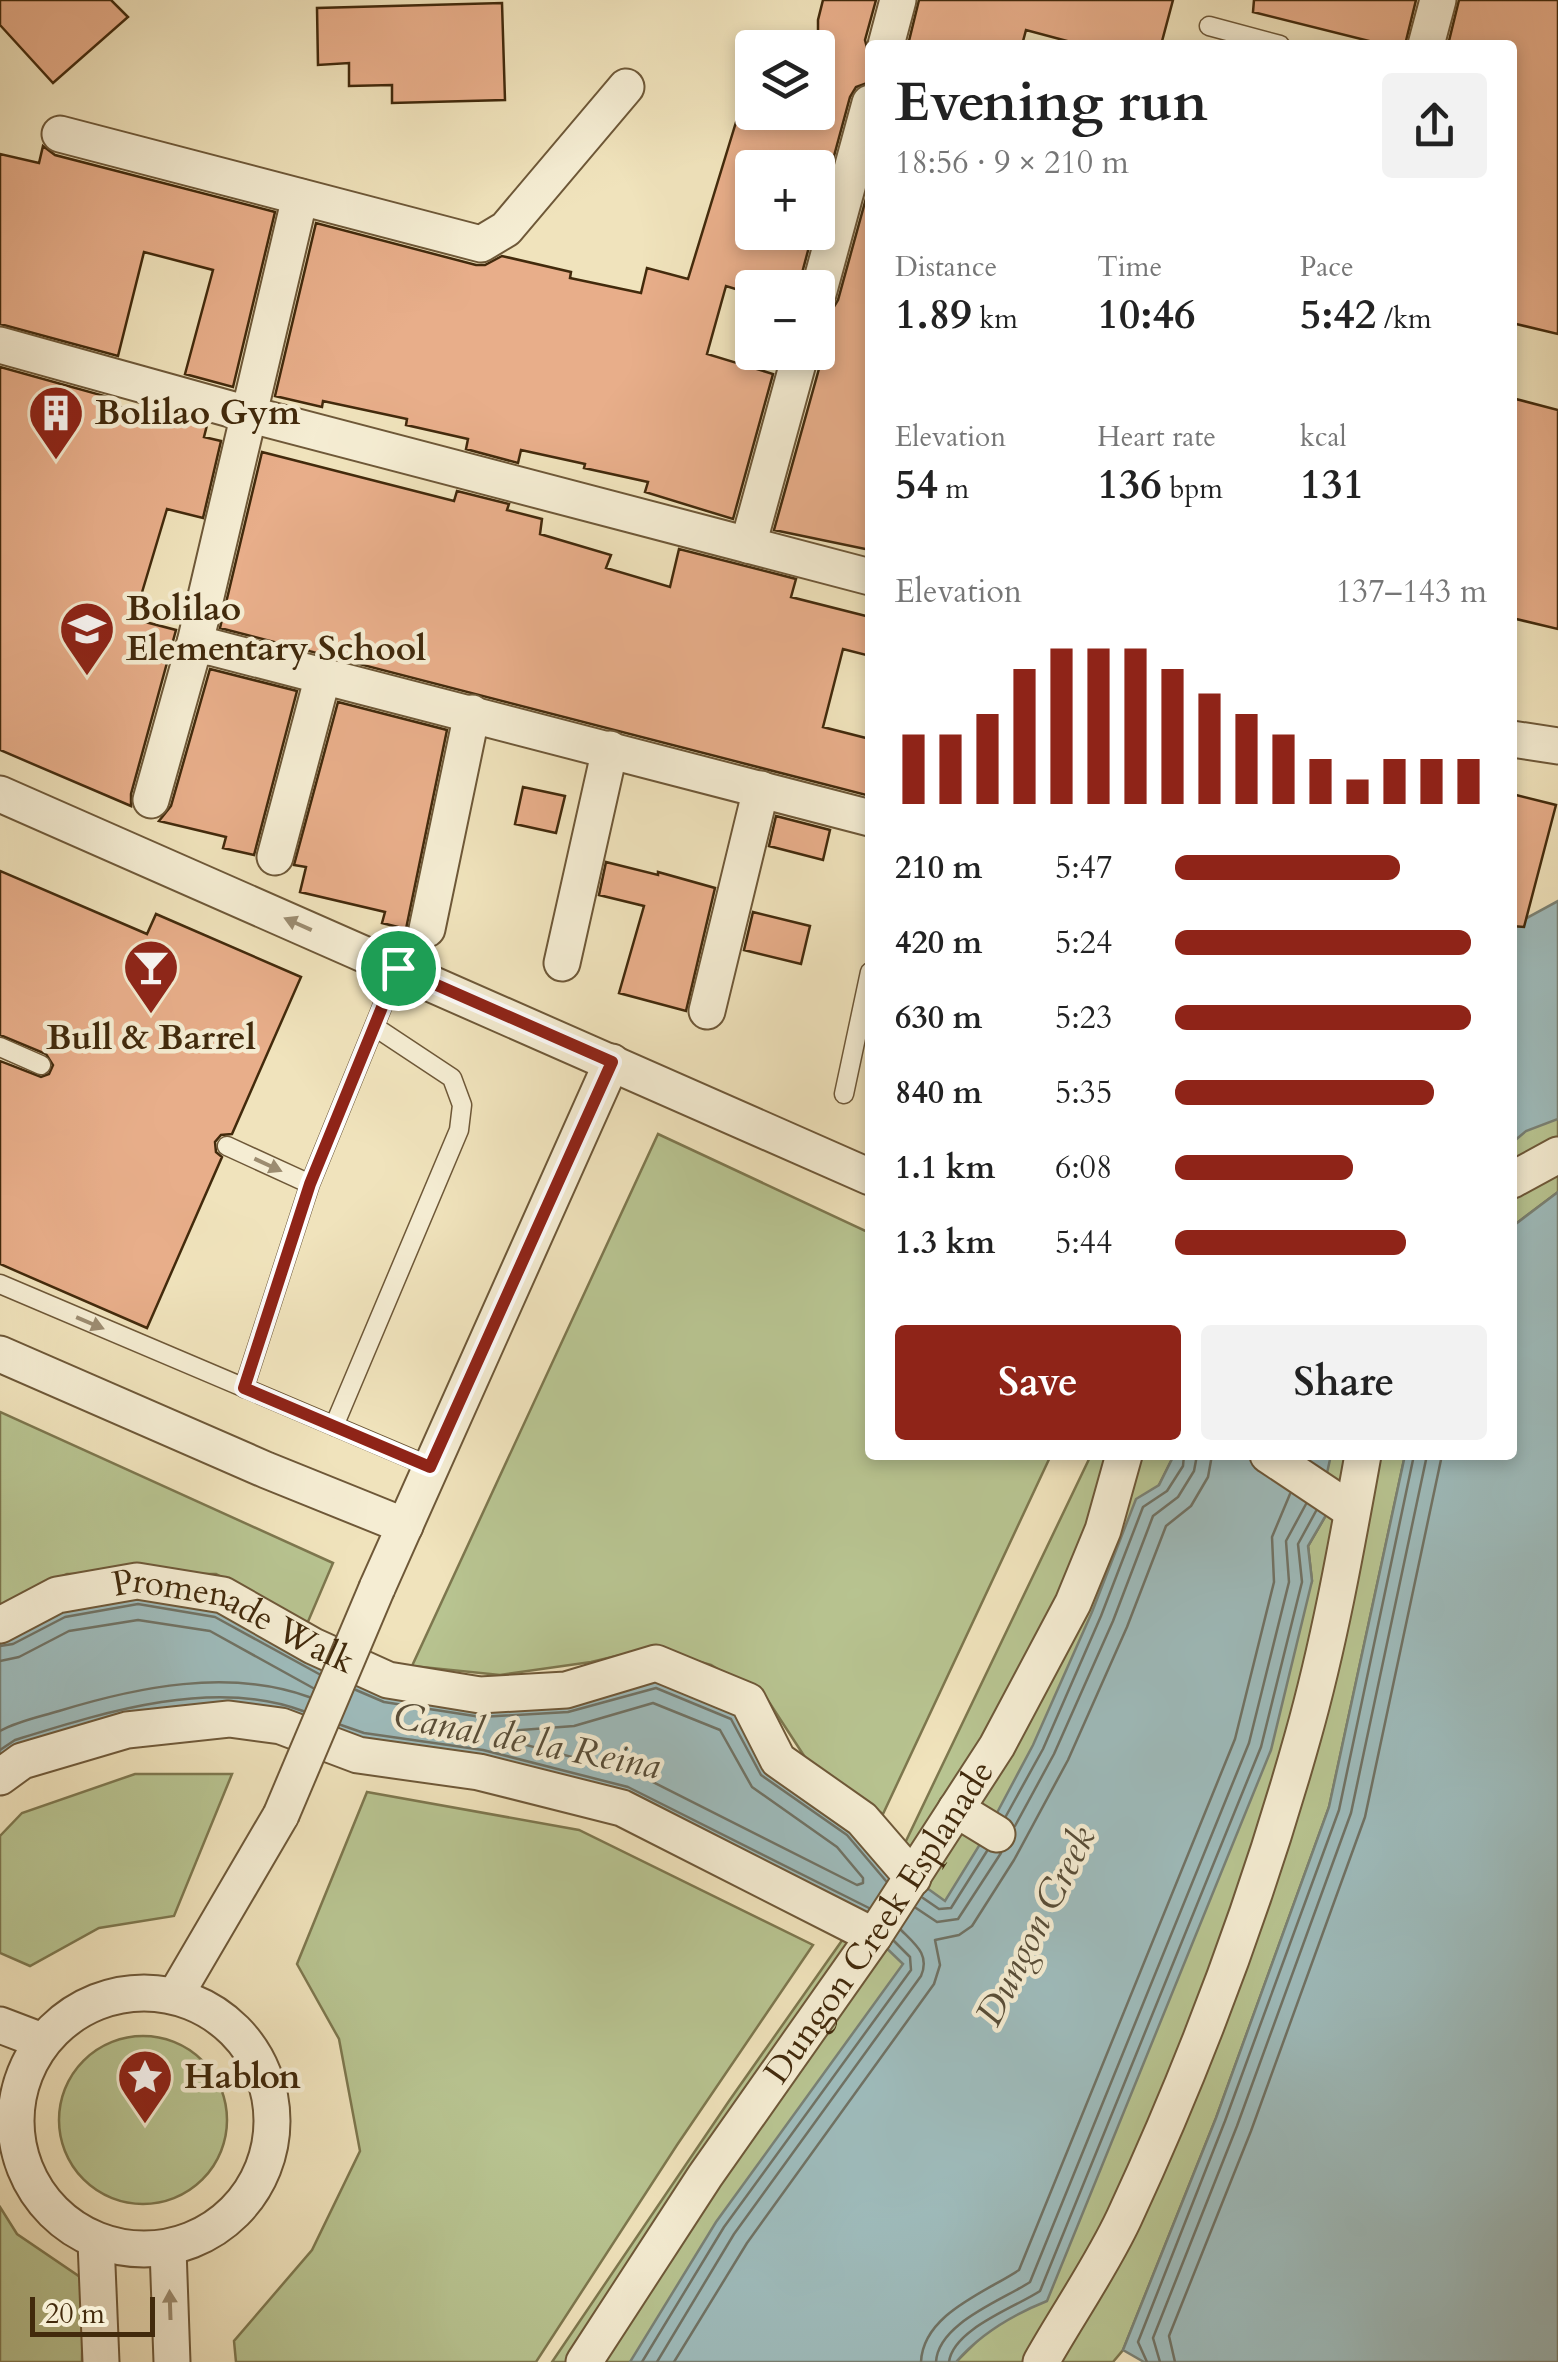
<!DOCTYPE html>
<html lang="en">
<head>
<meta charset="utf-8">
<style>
  :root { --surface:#fff; --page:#f2f2f2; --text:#222; --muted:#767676; --accent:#8f2418 }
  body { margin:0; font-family:Cardo,serif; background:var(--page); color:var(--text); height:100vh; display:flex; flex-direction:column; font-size:38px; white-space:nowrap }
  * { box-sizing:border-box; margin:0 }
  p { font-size:32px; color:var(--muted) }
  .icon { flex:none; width:55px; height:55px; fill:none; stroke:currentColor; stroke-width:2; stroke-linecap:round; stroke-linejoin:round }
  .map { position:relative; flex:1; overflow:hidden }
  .side { position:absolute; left:865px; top:40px; width:652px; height:1420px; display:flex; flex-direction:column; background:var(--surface); border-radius:10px; box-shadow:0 5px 15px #0003 }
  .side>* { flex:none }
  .controls { position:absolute; left:735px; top:30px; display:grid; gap:20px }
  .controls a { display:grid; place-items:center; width:100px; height:100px; border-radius:10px; background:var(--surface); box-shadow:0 5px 15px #0003; font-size:50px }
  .scale { position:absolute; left:30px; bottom:25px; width:125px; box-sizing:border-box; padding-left:10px; border:5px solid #422a0c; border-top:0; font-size:28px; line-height:35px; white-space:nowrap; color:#422a0c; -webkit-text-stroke:8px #f5edd3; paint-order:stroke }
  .pin { position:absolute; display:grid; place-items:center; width:85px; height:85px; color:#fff; margin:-42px; border:5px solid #fff; border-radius:50%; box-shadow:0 2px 10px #0007 }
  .round { display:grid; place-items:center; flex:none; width:105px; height:105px; border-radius:10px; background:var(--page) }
  .head { display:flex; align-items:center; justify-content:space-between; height:170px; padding:0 30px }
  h1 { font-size:55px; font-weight:600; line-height:75px }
  .figures { display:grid; grid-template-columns:repeat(3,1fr); gap:15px; height:170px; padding:10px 30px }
  .figures div { display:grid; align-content:center }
  .figures b { font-size:42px; font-weight:600 }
  .figures small { font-size:28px; font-weight:400 }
  .figures p { font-size:28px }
  .chart { height:280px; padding:20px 30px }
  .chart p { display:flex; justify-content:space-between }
  .chart svg { width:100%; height:180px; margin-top:10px; stroke:var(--accent); stroke-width:6 }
  .action { display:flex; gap:20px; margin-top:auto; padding:20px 30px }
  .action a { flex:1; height:115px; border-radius:10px; background:var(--accent); color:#fff; font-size:40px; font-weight:600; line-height:115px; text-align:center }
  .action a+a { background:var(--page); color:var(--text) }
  ul { padding:0 30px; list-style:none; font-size:32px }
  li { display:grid; grid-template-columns:160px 120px 1fr; align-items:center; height:75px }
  li i { height:25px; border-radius:12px; background:var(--accent) }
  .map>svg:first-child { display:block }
  .green { fill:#b8c491; stroke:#7d774e; stroke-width:2.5 }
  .water { fill:#9ebbbb; stroke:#798175; stroke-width:2.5 }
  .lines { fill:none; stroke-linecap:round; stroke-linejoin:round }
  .shore { stroke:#707264; stroke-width:2.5 }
  .building { fill:#e8ae8a; stroke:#422a0c; stroke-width:2.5 }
  .lane-casing { stroke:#6e5838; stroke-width:21 }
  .street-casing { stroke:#6e5838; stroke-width:39 }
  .lane { stroke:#f5edd3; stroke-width:18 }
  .street { stroke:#f5edd3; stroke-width:35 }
  .street-bridge-casing { stroke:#6e5838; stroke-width:39; stroke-linecap:butt }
  .street-bridge { stroke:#f5edd3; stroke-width:35 }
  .oneway { fill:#9c8c70 }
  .route-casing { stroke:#fff; stroke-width:20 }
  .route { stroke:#8f2418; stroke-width:12 }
  .labels { text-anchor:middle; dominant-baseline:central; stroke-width:9; stroke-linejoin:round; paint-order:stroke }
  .poi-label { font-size:35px; font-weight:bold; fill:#422a0c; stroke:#f5edd3; text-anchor:start }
  .street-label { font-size:35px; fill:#422a0c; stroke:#f5edd3 }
  .water-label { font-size:38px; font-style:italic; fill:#594e38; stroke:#f5edd3 }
</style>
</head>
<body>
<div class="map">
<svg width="1558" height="2362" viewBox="0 0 1558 2362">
  <rect width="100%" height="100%" fill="#f0e3bc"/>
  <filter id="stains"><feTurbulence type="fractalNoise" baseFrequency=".002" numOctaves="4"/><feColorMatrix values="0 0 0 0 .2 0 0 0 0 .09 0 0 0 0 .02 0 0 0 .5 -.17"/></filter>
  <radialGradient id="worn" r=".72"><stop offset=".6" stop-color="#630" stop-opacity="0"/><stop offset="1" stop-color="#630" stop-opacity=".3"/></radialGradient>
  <path class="green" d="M1558 1059V1192L1513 1226 1512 1077Z
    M658 1134 870 1233V1455H1051L883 1814 812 1768 767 1699 711 1665 650 1648 591 1662 500 1675 412 1666Z
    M0 1412 333 1563 307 1624 216 1574H67L0 1606Z
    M1091 1455H1174L1159 1485V1516L712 2362H552L729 2101 893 1868Z
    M1319 1455H1405L1329 1807 1216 2118 1123 2350 1113 2362H956L984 2334 1015 2314 1312 1581 1308 1546 1329 1510Z
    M135 1774H232L174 1916 99 1928 30 1966 0 1953V1836L22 1813Z
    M367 1792 579 1830 813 1945 677 2145 536 2362H236L234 2341 312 2250 360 2151 339 2039 297 1964Z
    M59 2120a84 84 0 1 1 168 0a84 84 0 1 1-168 0Z
    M0 2207 17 2234 83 2279 82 2362H0Z"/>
  <path class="water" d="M1558 901V1119L1526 1131 1513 1142 1512 926Z
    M1558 1192V2362H1144L1123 2350 1216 2118 1329 1807 1405 1455H1512L1513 1226Z
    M1174 1455H1331L1327 1473 1329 1510 1308 1546 1312 1581 1271 1750 1047 2301C1012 2315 981 2333 956 2362H630L716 2222 903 1964 874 1936 622 1808 229 1719 0 1777V1625L137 1581 313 1646 480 1695 656 1663 748 1701 778 1760 913 1878 945 1901 982 1841 1033 1745 1092 1612 1136 1499 1159 1485Z"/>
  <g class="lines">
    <path class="shore" d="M0 1646 13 1644 65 1617 138 1604 215 1617 319 1674
      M0 1661 19 1657 69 1631 138 1620 210 1631 313 1688
      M356 1690 384 1702 481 1717 568 1712 656 1688 731 1719 761 1775 847 1835 886 1881
      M653 1703 720 1730 752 1787 837 1847 863 1878V1883L857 1885 637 1774 507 1740 504 1737 507 1731 574 1726Z
      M341 1725 364 1733 483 1750 628 1787 869 1908
      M0 1731C18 1721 39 1717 59 1711 137 1687 229 1668 309 1697
      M0 1750 15 1740C102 1713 213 1677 303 1711
      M1006 1816 1043 1749 1101 1616 1143 1507 1167 1491 1183 1466 1184 1455
      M1015 1826 1054 1754 1113 1621 1153 1516 1178 1497 1194 1471 1197 1455
      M923 1898 939 1909 951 1908 987 1851
      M916 1908 937 1922 958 1919 1001 1853
      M642 2362 724 2227 911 1970 910 1957 894 1941
      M657 2362 734 2234 921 1976C930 1955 916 1945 901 1930
      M674 2362 747 2243 934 1984 940 1965 935 1940 959 1935 972 1926 1014 1860 1068 1760 1127 1627 1166 1526 1191 1506 1208 1477 1212 1455
      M921 2362C923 2314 986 2292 1019 2270L1235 1739 1274 1582 1272 1537 1290 1494
      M936 2362C938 2323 1003 2300 1030 2282L1249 1743 1289 1582 1286 1541 1306 1504
      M949 2362C953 2329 1016 2307 1040 2291L1261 1747 1302 1582 1298 1544 1316 1511
      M1147 2362 1138 2342 1225 2121 1339 1810 1414 1455
      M1160 2362 1153 2338 1237 2126 1351 1813 1427 1455
      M1175 2362 1169 2336 1251 2131 1365 1817 1442 1455"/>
  </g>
  <path class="building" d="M0 0H111L128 17 53 83 0 25Z
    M823 0H876L865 40 870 59V82L856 87 850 97 818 215V168H752V232H813L798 288H752V294L726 286 707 354 773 374 733 519 645 492 648 482 584 468 585 464 521 450 518 463 466 449 468 439 406 425 407 419 323 401 322 407 275 396 316 223 476 265H485L502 256 571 272 570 278 641 293 647 268 688 279 744 96 752 97V112H818V20Z
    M919 0H1173L1161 45H1082L1026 30 1022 45H908Z
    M1254 0H1416L1405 45H1385L1253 12Z
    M1459 0H1558V334L1512 323V45H1448Z
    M502 3 505 100 392 103V85L349 86V63L318 65 317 8Z
    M43 146 55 155 275 212 233 387 185 374 213 270 144 252 118 356 0 324V154L39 163Z
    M870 184V550L774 530 822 358 818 339 821 315 832 310 838 300Z
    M0 367 108 397 106 403 172 421 174 415 207 425 204 437 221 441 203 518 167 509 134 619 176 630 131 794V806L0 750Z
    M1512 398 1558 410V629L1512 618Z
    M262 452 454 501 457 491 509 504 507 510 542 519 540 534 611 555 606 568 670 587 679 549 796 579 791 597 870 617V656L843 649 823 727 870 739V796L220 628Z
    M210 669 297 691 254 855 223 848 226 837 159 821 171 806Z
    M338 702 447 730 406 929 382 923 385 912 300 892 306 867 294 865Z
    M523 787 565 796 556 833 515 824Z
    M1512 794 1556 805 1524 927 1512 926Z
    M776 816 830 830 823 860 769 846Z
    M606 862 658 875V872L715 888 686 1011 619 993 644 906 599 895Z
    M0 871 147 934 156 914 301 977 232 1134 221 1135 215 1142 216 1152 222 1157 147 1328 0 1264V1061L41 1077 49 1074 53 1065 46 1054 0 1035Z
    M753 912 810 926 801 964 744 950Z"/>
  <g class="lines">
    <g class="lane-casing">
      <path id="lane" d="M1209 26 1280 45
        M0 1047 41 1065
        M844 1094 870 972
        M227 1146 310 1184
        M0 1284 431 1467
        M244 1388 310 1184 398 968
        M334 1426 459 1130 462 1105 452 1078 375 1027"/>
    </g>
    <g class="street-casing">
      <g id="street">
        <path d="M886 45 898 0"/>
        <path d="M1426 45 1438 0"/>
        <path d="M60 134 481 244 506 229 626 87"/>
        <path d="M818 294 870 103"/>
        <path d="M0 345 248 414 870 577"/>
        <path d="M748 545 801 352"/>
        <path d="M195 643 870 818"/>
        <path d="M1512 739 1558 746"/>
        <path d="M0 794 870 1177"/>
        <path d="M151 800 195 643 300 197"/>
        <path d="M275 857 323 676"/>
        <path d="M427 929 472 713"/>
        <path d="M562 963 610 749"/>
        <path d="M707 1011 761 789"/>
        <path d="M1512 1180 1558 1155"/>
        <path d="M0 1354 266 1470 405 1526"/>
        <path d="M1268 1455 1352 1511"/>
        <path d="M377 1588 612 1062"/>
        <path id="s1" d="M0 1625 57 1595 137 1581 223 1595 313 1646 388 1680 480 1695 566 1690 656 1663 748 1701 778 1760 862 1819 913 1878"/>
        <path d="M0 1777 22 1761 127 1730 229 1719 281 1726 358 1755 479 1772 622 1808 874 1936"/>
        <path d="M956 1809 997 1834"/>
        <circle cx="144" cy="2121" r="128"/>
        <path d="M175 1996 281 1815"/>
        <path d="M0 2025 42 2041"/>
        <path d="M96 2242 101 2362"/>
        <path d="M168 2249 172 2362"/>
        <path id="s2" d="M584 2362 705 2176 874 1936 997 1746 1073 1603 1103 1530 1124 1455"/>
        <path d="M1041 2362C1068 2314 1101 2267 1124 2218 1196 2063 1257 1900 1303 1736 1329 1644 1346 1549 1363 1455"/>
      </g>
    </g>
    <use href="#lane" class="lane"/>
    <use href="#street" class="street"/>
    <g class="street-bridge-casing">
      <path id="street-bridge" d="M281 1815 377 1588"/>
    </g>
    <use href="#street-bridge" class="street-bridge"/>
  </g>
  <defs><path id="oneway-solid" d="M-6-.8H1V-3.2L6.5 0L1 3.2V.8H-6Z" transform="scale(2.5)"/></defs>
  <g class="oneway">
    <use href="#oneway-solid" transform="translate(298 924) rotate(-156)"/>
    <use href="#oneway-solid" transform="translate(268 1165) rotate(25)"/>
    <use href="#oneway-solid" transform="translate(90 1323) rotate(23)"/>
    <use href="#oneway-solid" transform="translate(170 2305) rotate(-92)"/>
  </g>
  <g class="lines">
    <g class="route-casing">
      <path id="route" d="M398 968 612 1062 430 1467 244 1388 310 1184Z"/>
    </g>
    <use href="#route" class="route"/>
  </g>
  <defs>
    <g id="building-pin" transform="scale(2.875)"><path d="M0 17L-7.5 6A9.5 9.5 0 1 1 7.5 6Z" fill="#8f2418" stroke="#f5edd3"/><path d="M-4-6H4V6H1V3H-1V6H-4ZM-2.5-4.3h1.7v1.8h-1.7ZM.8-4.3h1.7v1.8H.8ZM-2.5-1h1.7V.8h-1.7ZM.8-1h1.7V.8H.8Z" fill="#fff"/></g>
    <g id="school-pin" transform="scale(2.875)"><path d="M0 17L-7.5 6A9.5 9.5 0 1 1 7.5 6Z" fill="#8f2418" stroke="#f5edd3"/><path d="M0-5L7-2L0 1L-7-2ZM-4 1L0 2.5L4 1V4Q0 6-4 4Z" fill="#fff"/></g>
    <g id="bar-pin" transform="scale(2.875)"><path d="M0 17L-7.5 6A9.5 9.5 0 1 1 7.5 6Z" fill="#8f2418" stroke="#f5edd3"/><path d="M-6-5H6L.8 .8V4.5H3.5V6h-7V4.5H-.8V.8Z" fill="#fff"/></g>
    <g id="sight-pin" transform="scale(2.875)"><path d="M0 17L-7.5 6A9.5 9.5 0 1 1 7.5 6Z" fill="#8f2418" stroke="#f5edd3"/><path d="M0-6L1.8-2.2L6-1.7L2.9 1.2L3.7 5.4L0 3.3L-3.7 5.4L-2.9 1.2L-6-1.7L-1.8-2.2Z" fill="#fff"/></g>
  </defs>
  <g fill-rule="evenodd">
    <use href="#building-pin" x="56" y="413"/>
    <use href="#school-pin" x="87" y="629"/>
    <use href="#bar-pin" x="151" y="967"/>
    <use href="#sight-pin" x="145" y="2077"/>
  </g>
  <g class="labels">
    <g class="poi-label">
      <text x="95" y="413">Bolilao Gym</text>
      <text x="126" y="609">Bolilao<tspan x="126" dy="40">Elementary School</tspan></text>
      <text x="151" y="1038" text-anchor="middle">Bull &amp; Barrel</text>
      <text x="184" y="2077">Hablon</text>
    </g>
    <g class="street-label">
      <text stroke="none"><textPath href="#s1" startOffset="250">Promenade Walk</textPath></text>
      <text stroke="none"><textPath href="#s2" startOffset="530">Dungon Creek Esplanade</textPath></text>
    </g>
    <g class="water-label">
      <text transform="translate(527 1741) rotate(11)">Canal de la Reina</text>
      <text transform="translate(1036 1926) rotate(-63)">Dungon Creek</text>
    </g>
  </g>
  <rect width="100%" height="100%" filter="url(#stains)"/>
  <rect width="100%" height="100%" fill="url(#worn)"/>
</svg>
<div class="controls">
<a><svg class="icon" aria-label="layers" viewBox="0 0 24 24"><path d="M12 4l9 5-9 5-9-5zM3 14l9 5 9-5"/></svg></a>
<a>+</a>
<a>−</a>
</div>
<div class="scale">20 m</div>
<div class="pin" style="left:398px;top:968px;background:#1e9e55"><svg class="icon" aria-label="arrive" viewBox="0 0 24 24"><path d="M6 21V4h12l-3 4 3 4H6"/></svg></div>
<section class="side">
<div class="head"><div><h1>Evening run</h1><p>18:56 · 9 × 210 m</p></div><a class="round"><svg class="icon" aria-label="share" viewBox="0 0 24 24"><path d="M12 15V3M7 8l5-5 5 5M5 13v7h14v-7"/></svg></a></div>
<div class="figures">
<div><p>Distance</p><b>1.89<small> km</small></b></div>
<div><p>Time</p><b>10:46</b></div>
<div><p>Pace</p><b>5:42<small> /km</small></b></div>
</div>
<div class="figures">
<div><p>Elevation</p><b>54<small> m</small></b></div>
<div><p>Heart rate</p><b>136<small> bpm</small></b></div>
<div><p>kcal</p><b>131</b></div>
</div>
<div class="chart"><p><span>Elevation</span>137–143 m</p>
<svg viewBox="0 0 160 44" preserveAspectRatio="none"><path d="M5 44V27M15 44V27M25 44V22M35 44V11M45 44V6M55 44V6M65 44V6M75 44V11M85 44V17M95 44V22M105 44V27M115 44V33M125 44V38M135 44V33M145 44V33M155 44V33"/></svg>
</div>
<ul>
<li><b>210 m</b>5:47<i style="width:72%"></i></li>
<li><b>420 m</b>5:24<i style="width:95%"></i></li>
<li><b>630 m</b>5:23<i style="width:95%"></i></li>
<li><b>840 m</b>5:35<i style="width:83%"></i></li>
<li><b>1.1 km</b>6:08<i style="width:57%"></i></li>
<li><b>1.3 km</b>5:44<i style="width:74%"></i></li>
</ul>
<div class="action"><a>Save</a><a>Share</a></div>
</section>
</div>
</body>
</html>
